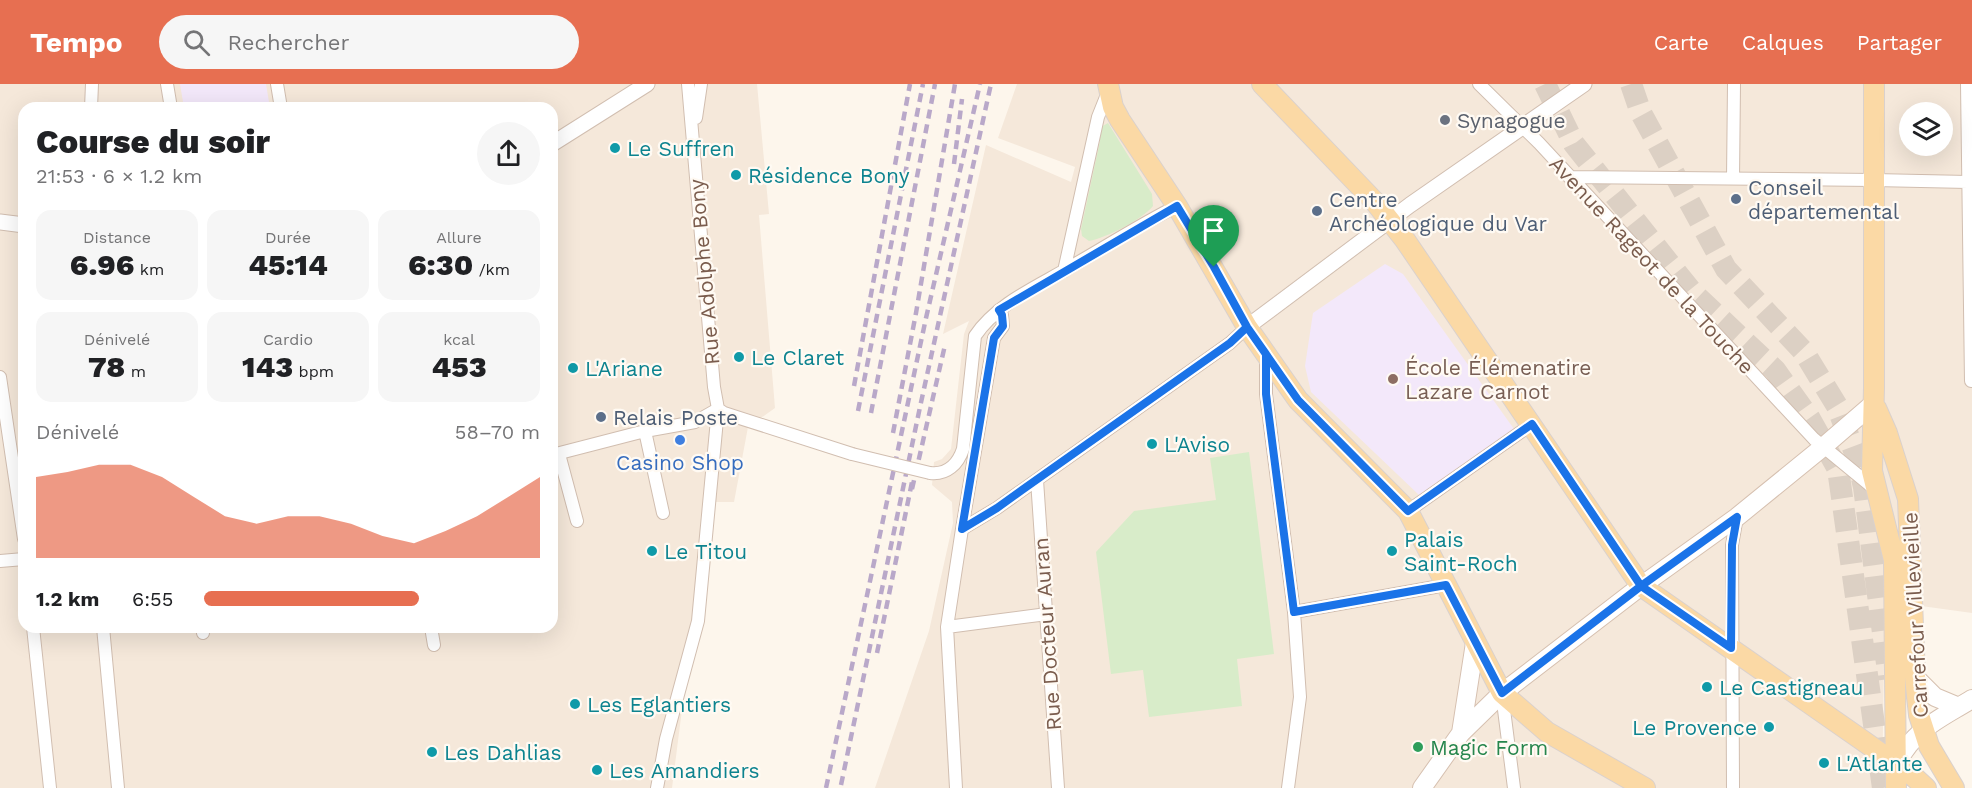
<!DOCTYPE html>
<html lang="fr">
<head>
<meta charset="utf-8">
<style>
  :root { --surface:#fff; --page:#f6f6f6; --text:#202124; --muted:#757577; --accent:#e76f51 }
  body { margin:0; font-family:"Work Sans",sans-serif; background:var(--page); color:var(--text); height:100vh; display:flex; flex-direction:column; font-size:22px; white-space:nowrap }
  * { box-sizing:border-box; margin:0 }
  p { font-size:20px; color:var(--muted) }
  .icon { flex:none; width:33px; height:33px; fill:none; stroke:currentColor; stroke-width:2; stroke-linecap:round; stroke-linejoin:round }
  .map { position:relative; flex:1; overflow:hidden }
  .side { position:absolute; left:18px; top:18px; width:540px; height:531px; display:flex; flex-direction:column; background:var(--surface); border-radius:18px; box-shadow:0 6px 24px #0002 }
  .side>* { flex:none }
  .controls { position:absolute; left:1899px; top:18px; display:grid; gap:12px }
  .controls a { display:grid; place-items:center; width:54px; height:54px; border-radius:50%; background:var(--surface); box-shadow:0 6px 24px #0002; font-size:30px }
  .pin { position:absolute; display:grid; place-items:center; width:51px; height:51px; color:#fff; margin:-62px -26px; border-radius:50% 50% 50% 0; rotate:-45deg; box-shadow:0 0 6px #0007 }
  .pin .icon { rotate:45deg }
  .round { display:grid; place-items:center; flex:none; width:63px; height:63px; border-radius:32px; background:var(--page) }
  .summary { display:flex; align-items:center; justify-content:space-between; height:102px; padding:0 18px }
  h1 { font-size:33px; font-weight:800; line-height:45px }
  .stats { display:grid; grid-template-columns:repeat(3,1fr); gap:9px; height:102px; padding:6px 18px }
  .stats div { display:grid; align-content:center; border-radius:15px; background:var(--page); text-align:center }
  .stats b { font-size:30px; font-weight:800 }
  .stats small { font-size:16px; font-weight:400 }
  .stats p { font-size:16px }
  .chart { height:168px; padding:12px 18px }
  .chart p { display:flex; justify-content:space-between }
  .chart svg { width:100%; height:108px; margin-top:6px; fill:var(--accent); opacity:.7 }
  ul { padding:0 18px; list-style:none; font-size:20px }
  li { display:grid; grid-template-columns:96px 72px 1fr; align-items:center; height:45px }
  li i { height:15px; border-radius:8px; background:var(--accent) }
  header { display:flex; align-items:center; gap:36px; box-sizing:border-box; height:84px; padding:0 30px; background:var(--accent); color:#fff }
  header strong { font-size:28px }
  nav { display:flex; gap:33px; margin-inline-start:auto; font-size:21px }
  .search { width:420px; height:54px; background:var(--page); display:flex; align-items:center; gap:15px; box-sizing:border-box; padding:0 21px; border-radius:33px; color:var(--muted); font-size:22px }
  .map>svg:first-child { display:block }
  .residential { fill:#f5e8da; fill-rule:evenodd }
  .education { fill:#f3e8fa }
  .green { fill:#d8ecc9 }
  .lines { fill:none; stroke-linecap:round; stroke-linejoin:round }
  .motorway-tunnel { stroke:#dcd0c4; stroke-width:22; stroke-dasharray:22 11; stroke-linecap:butt }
  .minor-casing { stroke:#d1beb0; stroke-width:14 }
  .tertiary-casing { stroke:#d1beb0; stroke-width:17 }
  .secondary-casing { stroke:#d6c0b0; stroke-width:20 }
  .primary-casing { stroke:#dad1cd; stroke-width:22 }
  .minor { stroke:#fff; stroke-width:12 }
  .tertiary { stroke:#fff; stroke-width:15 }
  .secondary { stroke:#fff; stroke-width:18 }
  .primary { stroke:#fbd9a5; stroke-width:20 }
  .rail { stroke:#b9a8c9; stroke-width:4.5; stroke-dasharray:9 6; stroke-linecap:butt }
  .minor-bridge-casing { stroke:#d1beb0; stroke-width:14; stroke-linecap:butt }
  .minor-bridge { stroke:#fff; stroke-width:12 }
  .route-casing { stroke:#fff; stroke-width:12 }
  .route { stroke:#1a73e8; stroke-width:8 }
  .worship-dot { fill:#6b7280; stroke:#fffaf3; stroke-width:2 }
  .culture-dot { fill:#0f9aa8; stroke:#fffaf3; stroke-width:2 }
  .service-dot { fill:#5c6f8a; stroke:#fffaf3; stroke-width:2 }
  .education-dot { fill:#8d6e63; stroke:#fffaf3; stroke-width:2 }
  .shop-dot { fill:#3f7fe0; stroke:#fffaf3; stroke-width:2 }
  .leisure-dot { fill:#2e9e5b; stroke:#fffaf3; stroke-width:2 }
  .labels { text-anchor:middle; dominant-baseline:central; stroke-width:4.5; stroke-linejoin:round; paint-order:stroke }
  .worship-label { font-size:21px; fill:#5b616d; stroke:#fffaf3; text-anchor:start }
  .culture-label { font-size:21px; fill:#0d838f; stroke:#fffaf3; text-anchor:start }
  .service-label { font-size:21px; fill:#4e5e75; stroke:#fffaf3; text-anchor:start }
  .street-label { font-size:21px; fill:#7a5c4d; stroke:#fffaf3 }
  .education-label { font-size:21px; fill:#785e54; stroke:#fffaf3; text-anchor:start }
  .shop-label { font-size:21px; fill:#366cbe; stroke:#fffaf3 }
  .leisure-label { font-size:21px; fill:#27864d; stroke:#fffaf3; text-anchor:start }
</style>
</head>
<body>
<header>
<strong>Tempo</strong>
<div class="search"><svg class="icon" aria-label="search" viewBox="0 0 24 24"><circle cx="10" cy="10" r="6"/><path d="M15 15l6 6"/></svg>Rechercher</div>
<nav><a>Carte</a><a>Calques</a><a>Partager</a></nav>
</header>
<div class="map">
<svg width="1972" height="704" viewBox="0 0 1972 704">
  <rect width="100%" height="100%" fill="#fdf6ec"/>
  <path class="residential" d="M0 0H757L769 130 759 131 775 324 748 343 734 418H715L685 602 672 704H0ZM24 24H552V543H24Z
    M1017 0H1972V529L1885 517 1882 704H875L929 547 953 439 952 418 932 401 934 378 942 375 951 365 964 250 969 237 943 250 986 61 1071 98 1075 83 998 54ZM1910 28H1942V62H1910Z"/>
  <path class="education" d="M180 0H266L270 24H184Z
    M1385 180 1403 190 1514 345 1419 411 1311 308 1305 282 1313 229Z"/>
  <path class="green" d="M1108 39 1152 110 1153 122C1143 135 1106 154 1089 157L1082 152 1081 145 1100 57 1096 55 1101 43Z
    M1249 368 1274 570 1237 575 1242 622 1149 633 1143 586 1111 590 1096 468 1134 427 1216 416 1210 374Z"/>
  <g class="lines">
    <path class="motorway-tunnel" d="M1545 0 1574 60 1692 208 1775 286 1810 335 1838 385 1883 704
      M1631 0 1641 29 1726 185 1804 268 1837 322 1858 377 1864 403 1889 595"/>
    <g class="minor-casing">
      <path id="minor" d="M167 0 171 24
        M277 0 281 24
        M1479 0 1539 59 1814 355 1876 406
        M1967 0 1971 297
        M91 24 92 0
        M696 34 701 0
        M1569 93 1874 96 1968 98
        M1733 95 1734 0
        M1064 187 1098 33 1108 8
        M1266 271V310L1294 528 1300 613 1288 704
        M0 293 24 455
        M718 325 724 329 852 370
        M645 347 663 429
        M559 370 577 437
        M552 371 645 347 695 338 718 325
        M930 389C947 391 958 380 963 365L975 252C997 219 1039 202 1072 182 1107 162 1141 140 1177 122
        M1037 396 1058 704
        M1408 427 1532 340
        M962 445 997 424 1230 259 1247 243
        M0 477 24 475
        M1294 528 1446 501
        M33 543 50 704
        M103 543 118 704
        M202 543 203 549
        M431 543 434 561
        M947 543 1047 530
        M1502 610 1514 704
        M657 704 666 655 698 537 718 325 714 303 688 0
        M956 704 947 543 962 445 994 254 1003 242 1002 231 999 226
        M1733 704 1732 461 1737 433"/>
    </g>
    <g class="tertiary-casing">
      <path id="tertiary" d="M552 60 647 0
        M0 138 24 141
        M1247 243 1410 121 1584 0"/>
    </g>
    <g class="secondary-casing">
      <path id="secondary" d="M1915 593 1935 613 1959 623
        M1461 649 1475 559
        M1896 681C1915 644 1938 636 1972 615
        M1422 704 1461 649 1502 609 1641 502 1737 433 1823 363 1874 319"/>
    </g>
    <g class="primary-casing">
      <path id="primary" d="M1108 0 1113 23 1120 36 1177 122 1247 243 1298 316 1408 427 1502 609 1547 648 1645 704
        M1262 0 1375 118 1405 156 1641 502 1862 656 1913 692 1926 704
        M1874 0V304L1872 387 1894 476 1896 704
        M1876 324 1887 349 1908 415 1915 593 1919 631 1929 662 1954 704"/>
    </g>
    <use href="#minor" class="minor"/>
    <use href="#tertiary" class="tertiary"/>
    <use href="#secondary" class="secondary"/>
    <use href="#primary" class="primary"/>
    <path class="rail" d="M954 80 962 15
      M854 302 910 0
      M858 327 923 0
      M871 329 935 0
      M893 349 916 229 955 0
      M912 405 945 261
      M877 569 912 398
      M841 701 920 323 991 0
      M826 704 926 234 980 0"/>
    <g class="minor-bridge-casing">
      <path id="minor-bridge" d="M852 370 930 389"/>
    </g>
    <use href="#minor-bridge" class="minor-bridge"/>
  </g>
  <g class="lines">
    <g class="route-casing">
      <path id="route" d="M1214 183 1177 122 999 226 1002 231 1003 242 994 254 962 445 997 424 1022 406 1230 259 1247 243 1298 316 1408 427 1532 340 1641 502 1737 433 1732 461 1731 564 1641 502 1502 609 1446 501 1294 528 1266 310V270L1247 243 1214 183"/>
    </g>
    <use href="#route" class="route"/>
  </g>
  <circle class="worship-dot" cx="1445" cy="36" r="6"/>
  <g class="culture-dot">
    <circle cx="615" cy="64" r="6"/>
    <circle cx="736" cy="91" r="6"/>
    <circle cx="739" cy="273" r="6"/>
    <circle cx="573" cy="284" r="6"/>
    <circle cx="1152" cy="360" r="6"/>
    <circle cx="652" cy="467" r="6"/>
    <circle cx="1392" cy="467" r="6"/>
    <circle cx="1707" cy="603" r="6"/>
    <circle cx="575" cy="620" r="6"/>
    <circle cx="1769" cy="643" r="6"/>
    <circle cx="432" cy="668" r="6"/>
    <circle cx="1824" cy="679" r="6"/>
    <circle cx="597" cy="686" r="6"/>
  </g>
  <g class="service-dot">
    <circle cx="1736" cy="115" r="6"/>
    <circle cx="1317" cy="127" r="6"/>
    <circle cx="601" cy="333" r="6"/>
  </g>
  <circle class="education-dot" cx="1393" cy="295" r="6"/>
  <circle class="shop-dot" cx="680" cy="356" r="6"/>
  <circle class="leisure-dot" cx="1418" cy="663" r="6"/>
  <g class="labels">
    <g class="worship-label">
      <text x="1457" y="36">Synagogue</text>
    </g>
    <g class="culture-label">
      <text x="627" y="64">Le Suffren</text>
      <text x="748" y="91">Résidence Bony</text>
      <text x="751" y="273">Le Claret</text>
      <text x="585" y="284">L'Ariane</text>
      <text x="1164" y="360">L'Aviso</text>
      <text x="1404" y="455">Palais<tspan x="1404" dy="24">Saint-Roch</tspan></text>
      <text x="664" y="467">Le Titou</text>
      <text x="1719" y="603">Le Castigneau</text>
      <text x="587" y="620">Les Eglantiers</text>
      <text x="1757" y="643" text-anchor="end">Le Provence</text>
      <text x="444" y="668">Les Dahlias</text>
      <text x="1836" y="679">L'Atlante</text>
      <text x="609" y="686">Les Amandiers</text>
    </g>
    <g class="service-label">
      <text x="1748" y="103">Conseil<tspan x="1748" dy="24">départemental</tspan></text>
      <text x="1329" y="115">Centre<tspan x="1329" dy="24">Archéologique du Var</tspan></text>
      <text x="613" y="333">Relais Poste</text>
    </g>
    <g class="street-label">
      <text transform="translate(1652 181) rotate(47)">Avenue Rageot de la Touche</text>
      <text transform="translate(704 188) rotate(-95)">Rue Adolphe Bony</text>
      <text transform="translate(1915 531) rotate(-93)">Carrefour Villevieille</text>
      <text transform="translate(1047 550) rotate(-94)">Rue Docteur Auran</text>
    </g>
    <g class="education-label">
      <text x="1405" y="283">École Élémenatire<tspan x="1405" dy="24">Lazare Carnot</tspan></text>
    </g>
    <g class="shop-label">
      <text x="680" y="378">Casino Shop</text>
    </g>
    <g class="leisure-label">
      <text x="1430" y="663">Magic Form</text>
    </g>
  </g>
</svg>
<div class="controls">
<a><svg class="icon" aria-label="layers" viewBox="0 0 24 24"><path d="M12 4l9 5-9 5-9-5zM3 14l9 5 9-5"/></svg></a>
</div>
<div class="pin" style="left:1214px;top:183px;background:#1e9e55"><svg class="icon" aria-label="arrive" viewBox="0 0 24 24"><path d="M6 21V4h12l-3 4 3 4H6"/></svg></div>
<section class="side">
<div class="summary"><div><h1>Course du soir</h1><p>21:53 · 6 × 1.2 km</p></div><a class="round"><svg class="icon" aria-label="share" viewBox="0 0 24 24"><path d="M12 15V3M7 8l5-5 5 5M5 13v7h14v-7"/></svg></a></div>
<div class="stats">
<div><p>Distance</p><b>6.96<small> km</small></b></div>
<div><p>Durée</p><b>45:14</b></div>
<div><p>Allure</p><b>6:30<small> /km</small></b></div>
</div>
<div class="stats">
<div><p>Dénivelé</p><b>78<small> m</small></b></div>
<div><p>Cardio</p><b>143<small> bpm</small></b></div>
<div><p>kcal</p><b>453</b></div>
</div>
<div class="chart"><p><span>Dénivelé</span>58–70 m</p>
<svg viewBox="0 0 160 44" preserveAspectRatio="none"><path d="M0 44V11L10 9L20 6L30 6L40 11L50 19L60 27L70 30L80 27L90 27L100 30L110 35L120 38L130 33L140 27L150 19L160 11V44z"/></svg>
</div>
<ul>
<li><b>1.2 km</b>6:55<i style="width:64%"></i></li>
</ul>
</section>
</div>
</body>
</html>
